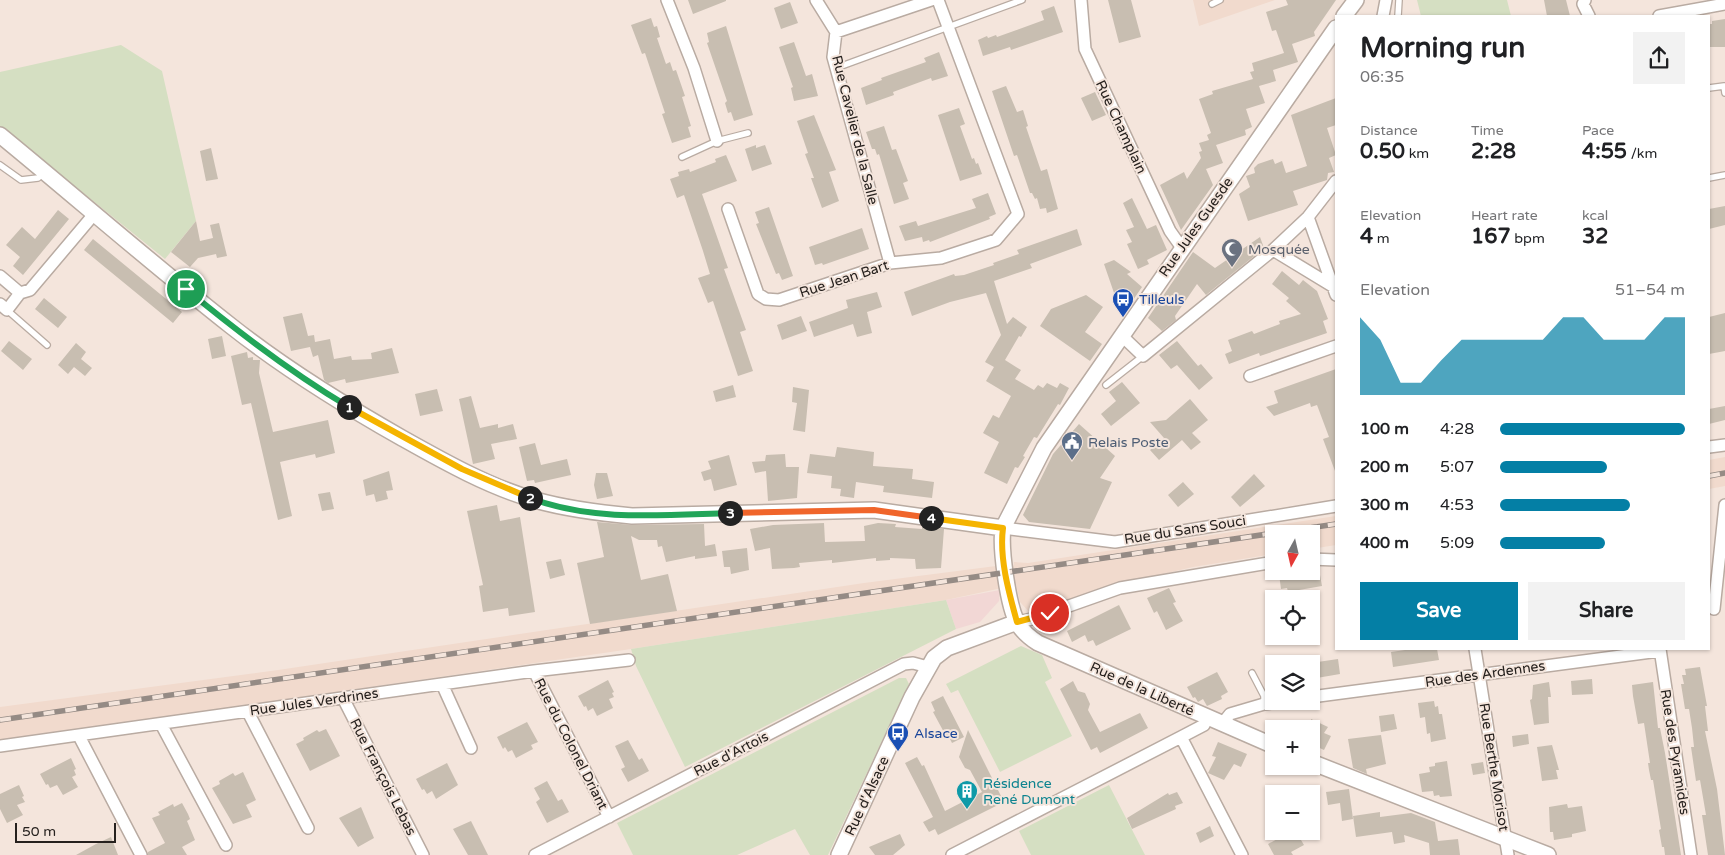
<!DOCTYPE html>
<html lang="en">
<head>
<meta charset="utf-8">
<style>
  :root { --surface:#fff; --page:#f2f2f2; --text:#202124; --muted:#757577; --accent:#047fa5 }
  body { margin:0; font-family:"Varela Round",sans-serif; background:var(--page); color:var(--text); height:100vh; display:flex; flex-direction:column; font-size:19px; white-space:nowrap }
  * { box-sizing:border-box; margin:0 }
  p { font-size:16px; color:var(--muted) }
  .icon { flex:none; width:28px; height:28px; fill:none; stroke:currentColor; stroke-width:2; stroke-linecap:round; stroke-linejoin:round }
  .map { position:relative; flex:1; overflow:hidden }
  .sheet { position:absolute; left:1335px; top:15px; width:375px; height:635px; display:flex; flex-direction:column; background:var(--surface); border-radius:0px; box-shadow:0 1px 4px #0004 }
  .sheet>* { flex:none }
  .needle { width:32px; rotate:188deg }
  .buttons { position:absolute; left:1265px; top:525px; display:grid; gap:10px }
  .buttons a { display:grid; place-items:center; width:55px; height:55px; border-radius:0px; background:var(--surface); box-shadow:0 1px 4px #0004; font-size:25px }
  .scale { position:absolute; left:15px; bottom:12px; width:101px; box-sizing:border-box; padding-left:5px; border:2px solid #26211e; border-top:0; font-size:14px; line-height:18px; white-space:nowrap; color:#26211e; -webkit-text-stroke:4px #f4e5dc; paint-order:stroke }
  .pin { position:absolute; display:grid; place-items:center; width:42px; height:42px; color:#fff; margin:-21px; border:2px solid #fff; border-radius:50%; box-shadow:0 1px 5px #0007 }
  .km { position:absolute; width:25px; height:25px; margin:-12px; border-radius:50%; background:#222; color:#fff; font-size:14px; line-height:25px; text-align:center }
  .round { display:grid; place-items:center; flex:none; width:52px; height:52px; border-radius:0px; background:var(--page) }
  .overview { display:flex; align-items:center; justify-content:space-between; height:85px; padding:0 25px }
  h1 { font-size:28px; font-weight:700; line-height:38px }
  .stats { display:grid; grid-template-columns:repeat(3,1fr); gap:8px; height:85px; padding:5px 25px }
  .stats div { display:grid; align-content:center }
  .stats b { font-size:21px; font-weight:700 }
  .stats small { font-size:14px; font-weight:400 }
  .stats p { font-size:14px }
  .chart { height:140px; padding:10px 25px }
  .chart p { display:flex; justify-content:space-between }
  .chart svg { width:100%; height:90px; margin-top:5px; fill:var(--accent); opacity:.7 }
  .cta { display:flex; gap:10px; margin-top:auto; padding:10px 25px }
  .cta a { flex:1; height:58px; border-radius:0px; background:var(--accent); color:#fff; font-size:20px; font-weight:700; line-height:58px; text-align:center }
  .cta a+a { background:var(--page); color:var(--text) }
  ul { padding:0 25px; list-style:none; font-size:16px }
  li { display:grid; grid-template-columns:80px 60px 1fr; align-items:center; height:38px }
  li i { height:12px; border-radius:6px; background:var(--accent) }
  .map>svg:first-child { display:block }
  .built { fill:#f1dacd }
  .industrial { fill:#f2d7d5 }
  .green { fill:#d5dfc2 }
  .building { fill:#c8beb1 }
  .lines { fill:none; stroke-linecap:round; stroke-linejoin:round }
  .service-casing { stroke:#b9aba2; stroke-width:8 }
  .minor-casing { stroke:#b9aba2; stroke-width:14 }
  .tertiary-casing { stroke:#b9aba2; stroke-width:18 }
  .service { stroke:#fff; stroke-width:5.5 }
  .minor { stroke:#fff; stroke-width:11 }
  .tertiary { stroke:#fff; stroke-width:15 }
  .rail-casing { stroke:#958b85; stroke-width:5.5 }
  .rail { stroke:#f4e5dc; stroke-width:4; stroke-dasharray:11; stroke-linecap:butt }
  .split-1-casing { stroke:#fff; stroke-width:10 }
  .split-2-casing { stroke:#fff; stroke-width:10 }
  .split-3-casing { stroke:#fff; stroke-width:10 }
  .split-4-casing { stroke:#fff; stroke-width:10 }
  .split-5-casing { stroke:#fff; stroke-width:10 }
  .split-1 { stroke:#22a559; stroke-width:6 }
  .split-2 { stroke:#f5b400; stroke-width:6 }
  .split-3 { stroke:#22a559; stroke-width:6 }
  .split-4 { stroke:#f0652b; stroke-width:6 }
  .split-5 { stroke:#f5b400; stroke-width:6 }
  .labels { text-anchor:middle; dominant-baseline:central; stroke-width:4; stroke-linejoin:round; paint-order:stroke }
  .street-label { font-size:14px; fill:#26211e; stroke:#f4e5dc }
  .worship-label { font-size:14px; fill:#5b616d; stroke:#f4e5dc; text-anchor:start }
  .transit-label { font-size:14px; fill:#164399; stroke:#f4e5dc; text-anchor:start }
  .service-label { font-size:14px; fill:#4e5e75; stroke:#f4e5dc; text-anchor:start }
  .culture-label { font-size:14px; fill:#0d838f; stroke:#f4e5dc; text-anchor:start }
</style>
</head>
<body>
<div class="map">
<svg width="1725" height="855" viewBox="0 0 1725 855">
  <rect width="100%" height="100%" fill="#f4e5dc"/>
  <path class="built" d="M1193 0H1275L1199 26Z
    M1725 457V486L1709 489V460Z
    M1336 516V545L1311 549V534H1274V554L1193 567 1116 585 1031 614 1020 602 1016 585 946 600 631 649 0 741V707L278 670 864 583 996 566 998 570 1013 568 1014 562 1028 563Z"/>
  <path class="industrial" d="M1000 590 999 601 980 622 956 629 946 600Z"/>
  <path class="green" d="M1417 0H1507L1511 16H1421Z
    M121 45 162 71 196 221 165 259 0 126V72Z
    M946 600 956 629 685 767 636 666 631 649Z
    M1021 646 1042 655 1052 678 1045 682 1072 736 1000 772 958 690 951 693 946 684Z
    M899 678H906L909 684 828 855H810L795 829 737 855H633L617 823Z
    M1109 785 1145 855H1031L1019 831Z"/>
  <path class="building" d="M688 0H726V1L693 14Z
    M1108 0H1131L1141 37 1119 43Z
    M1286 0H1336L1314 32 1315 36 1292 44 1298 62 1273 70 1276 81 1259 86 1265 103 1246 109 1252 127 1245 130 1246 135 1216 145 1223 163 1206 169 1213 185 1181 230 1160 185 1184 172 1187 179 1201 158 1199 152 1202 151 1199 143 1209 140 1207 135 1211 133 1199 99 1213 94 1212 91 1253 79 1250 72 1254 71 1252 63 1284 53 1276 30 1272 31 1266 12 1288 5Z
    M1544 0H1566L1570 16H1547Z
    M790 2 798 23 781 29 774 8Z
    M1054 6 1063 32 1011 50 1010 47 983 56 978 40 987 36 988 38 996 35 997 37 1044 20 1041 11Z
    M651 18 654 27 657 26 660 37 657 38 666 64 670 62 673 71 676 70 685 96 682 97 691 126 688 127 691 137 672 143 662 114 665 113 645 53 642 54 631 25Z
    M1725 19V47H1709V24H1712V21Z
    M726 26 753 115 734 121 731 112 728 113 725 103 727 101 707 43 709 42 707 33Z
    M794 42 806 76 812 74 818 96 794 101 791 88 793 87 779 47Z
    M939 52 948 76 932 81 931 78 893 92 894 95 866 105 861 88 882 80 881 78 926 62 924 58Z
    M1006 86 1017 112 1023 110 1028 126 1026 127 1041 171 1047 169 1058 209 1047 213 1046 208 1040 209 1037 198 1035 199 1032 193H1030L1017 155 1014 156 992 91Z
    M1095 92 1106 115 1092 121 1081 98Z
    M1336 98V125L1327 128 1336 155 1329 158 1334 172 1328 173 1327 180 1293 191 1298 205 1248 221 1239 194 1250 187 1246 176 1255 173 1254 168 1258 164 1273 159 1275 164 1282 161 1286 173 1307 166 1291 115Z
    M959 108 965 124 960 126 972 159 974 158 976 164 978 163 982 174 960 181 938 115Z
    M814 115 836 170 829 172 839 201 822 208 811 178H814L805 154 808 153 797 121Z
    M884 126 892 150 896 149 908 181 903 183 909 199 894 204 879 154 877 155 875 149H872L866 132Z
    M756 145V148L765 145 772 164 752 171 745 149Z
    M211 148 218 179 206 181 200 151Z
    M726 155 737 181 702 194 728 268 724 269 746 330 740 332 753 371 738 376 713 301 708 303 698 278 710 274 703 251 684 195 677 198 670 179 679 176 678 172 689 169 690 172 716 162 715 159Z
    M988 193 996 214 989 217 990 219 930 242 929 240 923 242 922 237 905 241 899 226 916 221 918 226 976 208 972 199Z
    M1132 198 1147 229 1156 225 1167 250 1147 260 1149 264 1138 269 1127 244 1132 242 1126 230 1134 227 1123 203Z
    M1725 206V225L1709 229V209Z
    M769 207 793 276 782 280 779 273 776 274 756 224 759 223 755 212Z
    M58 210 69 219 23 275 13 266 20 257 6 245 22 227 35 239Z
    M196 221 200 241 213 238 210 225 219 223 227 256 217 258 216 254 198 258 190 267 171 252Z
    M862 228 869 249 823 265 822 263 815 265 809 247Z
    M1077 229 1082 245 1030 264 1032 268 994 281 1007 324 1013 317 1027 327 1021 337 1019 336 1005 360 1021 370 1015 379 1034 390 1038 385 1043 388 1047 383 1057 388 1060 383 1069 388 1060 405 1058 404 1037 438 1034 437 1023 456 1025 457 1018 468 1015 467 1007 484 984 473 999 442 983 433 993 415 999 418 1011 396 986 381 994 367 985 362 1001 335 986 293 950 302 912 316 904 292 954 274 955 276 964 275 994 265 993 263 1019 254 1017 250Z
    M1260 237 1264 248 1206 295 1197 284 1175 316 1176 320 1162 331 1148 318 1193 252 1215 268Z
    M93 239 182 312 173 323 84 250Z
    M1114 260 1131 272 1127 274 1142 287 1122 316 1104 264Z
    M1282 271 1299 285 1303 280 1317 291 1328 319 1323 321 1327 333 1260 356 1259 353 1229 364 1225 354 1232 351 1228 340 1252 331 1254 334 1280 324 1279 321 1301 314 1286 301 1289 298 1272 284Z
    M877 292 882 307 867 312 872 333 857 337 853 324 814 337 809 322 848 308 846 300Z
    M1086 295 1103 307 1085 332 1102 344 1090 361 1040 326 1051 309Z
    M44 298 67 317 58 328 35 309Z
    M302 313 308 336 314 335 315 342 330 339 334 359 351 356 352 360 372 359 371 353 392 348 399 373 346 383 345 379 328 383 324 380 318 355 313 357 310 347 291 351 283 317Z
    M1725 313V351L1709 354V317Z
    M801 316 807 331 782 340 777 325Z
    M222 336 226 356 212 359 208 339Z
    M9 341 32 359 23 370 1 351Z
    M1177 341 1198 366 1201 364 1213 378 1199 390 1177 365 1171 369 1159 355Z
    M76 343 86 352 81 359 92 368 85 376 74 367 68 374 58 365Z
    M247 352 248 358 253 357V360H260L259 373 273 432 328 420 335 453 316 458 315 454 280 462 292 516 278 520 251 403 242 405 231 356Z
    M1336 369V471H1335L1323 439 1329 437 1317 405 1311 407 1310 403 1274 416 1266 407 1278 403 1274 391Z
    M1122 382 1140 403 1111 426 1101 414 1116 401 1109 392Z
    M733 385 736 397 716 402 713 391Z
    M793 387 809 390 805 432 793 430 797 403 792 402Z
    M437 389 443 411 420 416 415 394Z
    M471 396 480 428 498 424V428L513 424 517 439 491 444 495 459 473 464 459 399Z
    M1190 399 1208 420 1192 433 1201 442 1191 450 1182 440 1159 460 1150 450 1164 438 1150 422 1166 420Z
    M1725 406V420L1709 424V409Z
    M1079 424 1115 456 1100 478 1112 482 1090 529 1029 522 1023 515 1053 454Z
    M535 443 541 465 567 459 571 475 535 483 534 480 527 481 519 447Z
    M837 447 874 452 873 466 913 469 912 479 934 482 932 498 883 492 884 486 856 482 854 498 840 496 841 489 831 488 832 476 807 473 810 454 835 457Z
    M785 454 786 467H799L797 498 768 501 766 471 755 473 752 462 765 461 766 455Z
    M729 455 737 485 714 491 711 479 704 481 701 472 711 469 708 461Z
    M389 471 393 490 386 491 388 499 376 502 374 494 366 496 363 480Z
    M596 473H607L613 496 597 499 594 485Z
    M1254 474 1265 486 1240 507 1231 497Z
    M1183 482 1194 494 1178 507 1168 495Z
    M330 492 334 509 322 511 318 494Z
    M497 505 500 521 520 517 535 612 509 616 508 608 483 612 479 586 483 585 467 511Z
    M597 522 632 525 704 524 705 546 715 544 717 556 695 559V556L666 562 662 546 658 547 657 540H639L631 536 641 580 668 574 677 611 590 624 577 563 604 557Z
    M824 523 825 542 865 541 864 526 878 523 896 524 895 527 922 529V526L944 529 941 568 916 569 915 559 890 558V560L876 561V558L832 563V560L799 563 800 567 794 568 772 569 770 548 755 551 750 529 773 525Z
    M747 548 749 570 731 574 730 567H724L722 551Z
    M561 559 565 575 550 579 546 562Z
    M1303 571 1304 577 1320 575 1322 586 1299 590 1300 594 1289 595 1287 588 1281 589 1279 574Z
    M1169 588 1176 602 1173 603 1183 621 1166 630 1157 611 1154 613 1147 598Z
    M1119 605 1131 629 1096 646 1093 640 1088 642 1085 635 1072 642 1067 631Z
    M1412 649H1437L1439 660 1393 667 1391 652Z
    M1338 659 1340 674 1311 679V663Z
    M1700 667 1707 706H1705L1708 731H1705L1717 789 1725 855H1708L1702 815H1706L1700 780 1696 781 1691 747H1694L1692 728 1689 709H1685L1681 684H1684L1682 675H1686L1685 669Z
    M1217 672 1228 692 1221 696 1222 699 1207 706 1203 699 1198 702 1195 697 1193 698 1187 687Z
    M1592 679 1593 694 1572 695 1571 681Z
    M608 680 614 692 612 693 614 697 609 699 613 708 597 716 593 708 588 711 586 706 584 707 578 696Z
    M1073 681 1078 691 1085 693 1090 704 1088 710 1100 732 1140 713 1148 728 1100 753 1097 747 1091 750 1060 689Z
    M1549 682 1551 697H1548L1549 723 1534 725 1530 700 1532 699 1533 685Z
    M1653 682 1658 728H1660L1665 753 1681 855H1665L1664 847H1662L1659 830 1661 829 1653 780H1651L1649 770 1648 763H1650L1644 723 1638 724 1633 696 1632 685Z
    M943 696 964 737 952 743 948 735 946 736 933 712 935 711 931 702Z
    M1434 701 1435 707 1438 706 1439 714H1442L1446 739 1431 742 1430 733 1427 734 1425 717 1420 718 1418 703Z
    M1394 714 1397 729 1381 732 1379 716Z
    M1311 719 1328 727 1324 733 1331 736 1324 750 1311 744Z
    M527 722 538 742 531 745 533 749 516 758 512 750 508 752 505 747 503 749 497 737Z
    M326 729 340 756 310 771 296 744 304 740 303 738 317 730 319 732Z
    M968 730 1001 796 995 799 998 805 938 835 935 829 929 832 923 822 933 817 905 763 917 757 922 766 924 765 945 811 982 792 970 770 965 768 959 757Z
    M1528 734 1529 744 1513 747 1512 736Z
    M1381 735 1386 764 1366 769 1367 774 1353 768 1348 739Z
    M628 740 639 760 642 758 649 771 628 782 621 769 625 767 615 746Z
    M1218 742 1247 754 1241 767 1234 764 1224 780 1208 773 1216 757 1212 756Z
    M1552 745 1559 770H1556L1558 779 1542 781 1537 747Z
    M71 758 76 769 74 770 76 775 72 777 78 787 63 795 57 785 50 788 48 784 46 785 40 774Z
    M1447 761 1452 796 1440 797 1439 795 1434 796 1433 791 1422 792 1419 774 1430 772 1429 767 1435 766V763Z
    M1483 762 1485 773 1473 775 1471 764Z
    M447 763 458 785 436 799 432 791 427 794 424 789 422 790 416 779Z
    M243 772 256 800 246 805 252 817 233 824 212 788 220 784 219 781 233 773 235 776Z
    M547 781 558 801 562 799 569 812 547 823 536 802 540 799 534 788Z
    M19 785 24 796 22 797 25 802 17 805 23 815 7 823 0 809V794Z
    M1349 789 1353 819 1342 821 1340 803 1328 805 1326 792Z
    M1177 792 1183 803 1175 806 1176 809 1132 829 1127 818 1168 793 1169 795Z
    M182 803 188 814 190 819 187 821 195 840 182 847 187 855H148V852L165 843 152 818 160 815 158 812 173 804 174 807Z
    M1567 804 1568 808 1582 806 1586 831 1572 834V837L1554 840 1553 832H1550L1549 807Z
    M361 807 374 838 358 847 339 818Z
    M1380 812V817L1411 813 1435 822 1438 841 1458 839 1460 855H1430L1429 843 1404 835 1405 842 1394 844 1392 832 1356 837 1353 816Z
    M471 821 488 855H468L453 829Z
    M1210 826 1214 836 1200 843 1196 833Z
    M1292 831H1319L1301 840 1304 845 1291 852 1293 855H1274L1268 844Z
    M900 834 905 845 893 855H875L869 847Z
    M111 837 118 855H76L96 844Z"/>
  <g class="lines">
    <g class="service-casing">
      <path id="service" d="M1212 4 1220 0
        M1398 16 1399 0
        M836 68 1022 0
        M1709 88 1724 86 1725 93
        M682 157 717 141 748 133
        M0 165 21 180 38 178 43 173
        M1709 178 1725 175
        M7 310 47 345
        M1106 385 1143 356
        M1252 673 1264 696V704"/>
    </g>
    <g class="minor-casing">
      <path id="minor" d="M667 0 694 68 717 141
        M816 0 836 32 833 57 890 263
        M1081 0 1085 49 1170 231 1182 248
        M1585 0 1583 4 1589 16
        M1383 16 1386 0
        M1659 16 1725 4
        M836 32 931 0
        M728 209 758 294 766 299 779 300 890 263 941 258 996 240 1018 214 938 0
        M1308 217 1336 295
        M1273 250 1334 287
        M0 276 20 293
        M0 304 7 310 20 293 30 290 95 213
        M1121 335 1143 356 1273 250 1308 217 1336 181
        M1250 376 1336 346
        M1709 447 1725 445
        M1003 528 1115 542 1336 506
        M1311 559 1336 560
        M1714 609 1725 505
        M1017 622 1032 619 1120 588 1274 562
        M1475 649 1508 855
        M1660 649 1691 855
        M534 671 609 817
        M442 684 471 748
        M1311 697 1659 651
        M343 698 423 855
        M248 712 308 828
        M161 724 226 845
        M1222 724 1230 714 1264 704 1285 701
        M79 736 141 855
        M1181 737 1242 855
        M0 746 534 671 629 660
        M535 855 904 664 913 663 928 667
        M952 855 1181 737 1204 725 1208 717"/>
    </g>
    <g class="tertiary-casing">
      <path id="tertiary" d="M1344 16 1356 0
        M0 135C77 198 152 264 231 326 284 368 342 404 402 438 443 461 489 487 535 500 567 509 599 513 632 516L874 510 1003 528
        M1274 746 1038 643C1030 638 1023 632 1018 624 1008 607 1000 548 1003 528L1044 448 1336 28
        M1311 762 1548 855
        M839 855 912 697 934 658 947 648 1017 622"/>
    </g>
    <use href="#service" class="service"/>
    <use href="#minor" class="minor"/>
    <use href="#tertiary" class="tertiary"/>
    <g class="rail-casing">
      <path id="rail" d="M1709 476 1725 473
        M0 720 1336 524"/>
    </g>
    <use href="#rail" class="rail"/>
  </g>
  <g class="lines">
    <g class="split-1-casing">
      <path id="split-1" d="M186 289C238 332 292 373 349 407"/>
    </g>
    <g class="split-2-casing">
      <path id="split-2" d="M349 407 462 469 530 498"/>
    </g>
    <g class="split-3-casing">
      <path id="split-3" d="M530 498C593 522 663 515 730 513"/>
    </g>
    <g class="split-4-casing">
      <path id="split-4" d="M730 513 874 510 931 518"/>
    </g>
    <g class="split-5-casing">
      <path id="split-5" d="M931 518 1003 528C999 558 1009 593 1017 622L1050 613"/>
    </g>
    <use href="#split-1" class="split-1"/>
    <use href="#split-2" class="split-2"/>
    <use href="#split-3" class="split-3"/>
    <use href="#split-4" class="split-4"/>
    <use href="#split-5" class="split-5"/>
  </g>
  <defs>
    <g id="mosque-pin" transform="scale(1.125)"><path d="M0 17L-7.5 6A9.5 9.5 0 1 1 7.5 6Z" fill="#6b7280" stroke="#f4e5dc"/><path d="M3.5-4.9A6 6 0 1 0 3.5 4.9A5 5 0 1 1 3.5-4.9Z" fill="#fff"/></g>
    <g id="bus-pin" transform="scale(1.125)"><path d="M0 17L-7.5 6A9.5 9.5 0 1 1 7.5 6Z" fill="#1a4fb4" stroke="#f4e5dc"/><path d="M-5-6H5V4H4V6H2V4H-2V6H-4V4H-5ZM-3.5-4V0h7V-4ZM-3.5 1.2v1.5H-2V1.2ZM2 1.2v1.5H3.5V1.2Z" fill="#fff"/></g>
    <g id="civic-pin" transform="scale(1.125)"><path d="M0 17L-7.5 6A9.5 9.5 0 1 1 7.5 6Z" fill="#5c6f8a" stroke="#f4e5dc"/><path d="M-.6-6.5H3V-4.5H.6V-3L4-1V1h2V6H-6V1h2V-1L-.6-3ZM-1.2 2.5V6h2.4V2.5Z" fill="#fff"/></g>
    <g id="building-pin" transform="scale(1.125)"><path d="M0 17L-7.5 6A9.5 9.5 0 1 1 7.5 6Z" fill="#0f9aa8" stroke="#f4e5dc"/><path d="M-4-6H4V6H1V3H-1V6H-4ZM-2.5-4.3h1.7v1.8h-1.7ZM.8-4.3h1.7v1.8H.8ZM-2.5-1h1.7V.8h-1.7ZM.8-1h1.7V.8H.8Z" fill="#fff"/></g>
  </defs>
  <g fill-rule="evenodd">
    <use href="#mosque-pin" x="1232" y="249"/>
    <use href="#bus-pin" x="1123" y="299"/>
    <use href="#civic-pin" x="1072" y="442"/>
    <use href="#bus-pin" x="898" y="733"/>
    <use href="#building-pin" x="967" y="791"/>
  </g>
  <g class="labels">
    <g class="street-label">
      <text transform="translate(1121 127) rotate(65)">Rue Champlain</text>
      <text transform="translate(855 130) rotate(76)">Rue Cavelier de la Salle</text>
      <text transform="translate(1196 227) rotate(-55)">Rue Jules Guesde</text>
      <text transform="translate(844 279) rotate(-18)">Rue Jean Bart</text>
      <text transform="translate(1185 530) rotate(-9)">Rue du Sans Souci</text>
      <text transform="translate(1485 674) rotate(-8)">Rue des Ardennes</text>
      <text transform="translate(1142 689) rotate(24)">Rue de la Liberté</text>
      <text transform="translate(314 702) rotate(-8)">Rue Jules Verdrines</text>
      <text transform="translate(571 744) rotate(63)">Rue du Colonel Driant</text>
      <text transform="translate(1675 752) rotate(81)">Rue des Pyramides</text>
      <text transform="translate(731 754) rotate(-27)">Rue d'Artois</text>
      <text transform="translate(1494 767) rotate(81)">Rue Berthe Morisot</text>
      <text transform="translate(383 777) rotate(63)">Rue François Lebas</text>
      <text transform="translate(867 796) rotate(-65)">Rue d'Alsace</text>
    </g>
    <g class="worship-label">
      <text x="1248" y="249">Mosquée</text>
    </g>
    <g class="transit-label">
      <text x="1139" y="299">Tilleuls</text>
      <text x="914" y="733">Alsace</text>
    </g>
    <g class="service-label">
      <text x="1088" y="442">Relais Poste</text>
    </g>
    <g class="culture-label">
      <text x="983" y="783">Résidence<tspan x="983" dy="16">René Dumont</tspan></text>
    </g>
  </g>
</svg>
<div class="buttons">
<a><svg class="needle" viewBox="-14 -14 28 28"><path d="M0-13l5 13h-10z" fill="#e53935"/><path d="M0 13l5-13h-10z" fill="#757577"/></svg></a>
<a><svg class="icon" aria-label="locate" viewBox="0 0 24 24"><circle cx="12" cy="12" r="6"/><path d="M12 2v4M12 18v4M2 12h4M18 12h4"/></svg></a>
<a><svg class="icon" aria-label="layers" viewBox="0 0 24 24"><path d="M12 4l9 5-9 5-9-5zM3 14l9 5 9-5"/></svg></a>
<a>+</a>
<a>−</a>
</div>
<div class="scale">50 m</div>
<div class="pin" style="left:186px;top:289px;background:#1e9e55"><svg class="icon" aria-label="arrive" viewBox="0 0 24 24"><path d="M6 21V4h12l-3 4 3 4H6"/></svg></div>
<div class="pin" style="left:1050px;top:613px;background:#d93025"><svg class="icon" aria-label="check" viewBox="0 0 24 24"><path d="M5 12l5 5 9-10"/></svg></div>
<b class="km" style="left:349px;top:407px">1</b>
<b class="km" style="left:530px;top:498px">2</b>
<b class="km" style="left:730px;top:513px">3</b>
<b class="km" style="left:931px;top:518px">4</b>
<section class="sheet">
<div class="overview"><div><h1>Morning run</h1><p>06:35</p></div><a class="round"><svg class="icon" aria-label="share" viewBox="0 0 24 24"><path d="M12 15V3M7 8l5-5 5 5M5 13v7h14v-7"/></svg></a></div>
<div class="stats">
<div><p>Distance</p><b>0.50<small> km</small></b></div>
<div><p>Time</p><b>2:28</b></div>
<div><p>Pace</p><b>4:55<small> /km</small></b></div>
</div>
<div class="stats">
<div><p>Elevation</p><b>4<small> m</small></b></div>
<div><p>Heart rate</p><b>167<small> bpm</small></b></div>
<div><p>kcal</p><b>32</b></div>
</div>
<div class="chart"><p><span>Elevation</span>51–54 m</p>
<svg viewBox="0 0 160 44" preserveAspectRatio="none"><path d="M0 44V6L10 17L20 38L30 38L40 27L50 17L60 17L70 17L80 17L90 17L100 6L110 6L120 17L130 17L140 17L150 6L160 6V44z"/></svg>
</div>
<ul>
<li><b>100 m</b>4:28<i style="width:100%"></i></li>
<li><b>200 m</b>5:07<i style="width:58%"></i></li>
<li><b>300 m</b>4:53<i style="width:70%"></i></li>
<li><b>400 m</b>5:09<i style="width:57%"></i></li>
</ul>
<div class="cta"><a>Save</a><a>Share</a></div>
</section>
</div>
</body>
</html>
